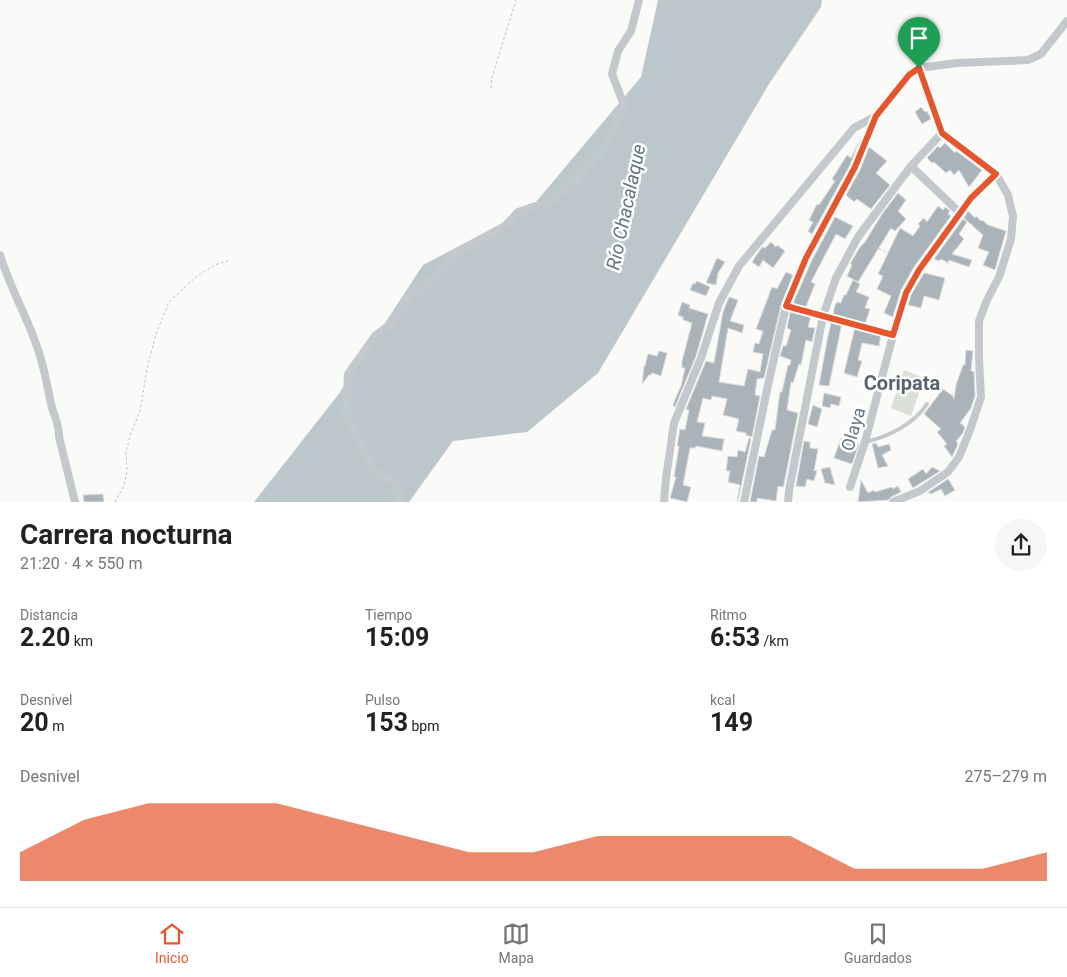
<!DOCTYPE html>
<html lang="es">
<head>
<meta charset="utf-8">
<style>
  :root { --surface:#fff; --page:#f6f6f6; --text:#222; --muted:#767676; --line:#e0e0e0; --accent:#e4572e }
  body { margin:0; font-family:Roboto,sans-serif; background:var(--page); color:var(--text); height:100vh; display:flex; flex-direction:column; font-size:19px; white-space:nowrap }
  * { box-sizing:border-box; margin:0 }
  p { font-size:16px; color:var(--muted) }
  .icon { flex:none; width:28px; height:28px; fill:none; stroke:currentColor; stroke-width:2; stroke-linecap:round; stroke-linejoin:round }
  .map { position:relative; height:502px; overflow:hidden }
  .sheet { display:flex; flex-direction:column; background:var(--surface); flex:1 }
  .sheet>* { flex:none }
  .pin { position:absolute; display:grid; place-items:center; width:42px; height:42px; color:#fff; margin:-51px -21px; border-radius:50% 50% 50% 0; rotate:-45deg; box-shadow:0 0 5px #0007 }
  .pin .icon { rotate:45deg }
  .round { display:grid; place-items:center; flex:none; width:52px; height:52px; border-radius:26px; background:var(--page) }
  .head { display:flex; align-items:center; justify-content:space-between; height:85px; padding:0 20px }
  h1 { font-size:28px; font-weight:700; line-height:38px }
  .metrics { display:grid; grid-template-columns:repeat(3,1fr); gap:8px; height:85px; padding:5px 20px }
  .metrics div { display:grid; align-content:center }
  .metrics b { font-size:25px; font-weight:700 }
  .metrics small { font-size:14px; font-weight:400 }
  .metrics p { font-size:14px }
  .chart { height:140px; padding:10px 20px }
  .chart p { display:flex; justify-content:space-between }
  .chart svg { width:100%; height:90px; margin-top:5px; fill:var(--accent); opacity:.7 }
  .tab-bar { display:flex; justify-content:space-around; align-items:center; height:70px; border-top:1px solid var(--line); background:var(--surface); font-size:14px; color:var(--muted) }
  .tab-bar a { display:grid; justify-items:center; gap:2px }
  .tab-bar .active { color:var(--accent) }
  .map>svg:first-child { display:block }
  .green { fill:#dadfd7 }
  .water { fill:#bbc7cb }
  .building { fill:#aab3b9; stroke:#dcdcda }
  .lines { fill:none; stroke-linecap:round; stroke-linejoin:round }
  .path { stroke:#bbbfc2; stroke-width:1; stroke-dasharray:2.5 2.5; stroke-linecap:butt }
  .lane { stroke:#c3c8cc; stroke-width:4 }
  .street { stroke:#c3c8cc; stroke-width:8 }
  .route-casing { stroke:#fff; stroke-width:10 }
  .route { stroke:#e4572e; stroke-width:6 }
  .labels { text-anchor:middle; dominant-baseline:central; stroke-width:5; stroke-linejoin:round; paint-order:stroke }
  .street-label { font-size:18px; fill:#657683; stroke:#fff }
  .water-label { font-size:19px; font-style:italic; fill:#60757c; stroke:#fff }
  .quarter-label { font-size:20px; font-weight:bold; fill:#57646e; stroke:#fff }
</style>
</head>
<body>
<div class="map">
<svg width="1067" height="502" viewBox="0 0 1067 502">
  <rect width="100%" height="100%" fill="#fafaf8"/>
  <path class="green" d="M904 370 924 378 911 416 891 408Z"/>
  <path class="water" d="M658 0H822L821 7 769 84 598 373 527 432 453 441 409 502H254L338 395 423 265 530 209 641 77Z"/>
  <path class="building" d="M921 107 925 112 927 111 931 119 922 124 915 112Z
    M859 142 850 165 812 234 808 231 813 222 809 220 817 204 819 205 835 181 832 179 847 155 851 158Z
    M945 143 955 153 956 151 982 170 969 187 959 170 954 175 950 170 946 173 934 162 932 163 927 158 938 146 940 148Z
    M869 147 887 161 876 173 890 185 871 209 857 199 854 202 846 195 860 170Z
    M898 193 906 200 898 211 906 219 895 231 891 228 858 282 847 276 852 265 850 264 860 247 865 242 882 214Z
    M938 206 943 210 945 207 950 211 948 214 951 216 914 267 901 290 893 317 884 313 891 296 877 289 883 276 878 274 900 228 913 236 920 226 918 224 924 218 927 222Z
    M968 211 975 218 976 216 981 221 982 220 988 225 1006 231 995 270 983 265 989 252 978 248 983 235 964 218Z
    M835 217 853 226 845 239 836 234 811 282 815 284 803 314 811 316 808 327 815 328 812 342 806 340 801 365 799 364 793 383 791 382 787 410 798 413 784 484 783 487 778 486 776 501 757 498V502H750L759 456 764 457 772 430H775L780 392H782L788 365H790L791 360 780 356 783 346H786L791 330 787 328 791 308 812 260Z
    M963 219 967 222 959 234 964 239 952 254 972 260 969 267 949 260 948 263 941 259 939 261 934 259Z
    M771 242 776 247 777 245 785 251 773 268 763 260 759 267 752 262 762 247 765 248Z
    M717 258 725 262 718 273 716 285 706 283Z
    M786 272 793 275 781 305 764 378 757 379 755 395 760 396 752 437 746 435V433L736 431 739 419 723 415 727 399 712 396 711 400 703 398 697 422 705 423 702 436 724 439 722 451 696 446 695 448H690L683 485 691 487 687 502 670 498 676 477H674L679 446H677L680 429 685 430 689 410 686 409 706 361 714 363 723 312 729 297 738 300 730 321 744 325 742 333 728 328 719 382 744 386 748 369 760 372 763 354 753 352 755 343 759 344 763 331 756 329 772 287 777 289Z
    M924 273 945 278 939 300 924 296 921 308 908 305 911 295Z
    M853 280 860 284 856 292 869 297 865 308 870 309 863 330 881 334 879 346 862 343 858 360 862 361 857 377 844 373 856 323 843 318 829 386 819 385 827 341 835 305 837 302 841 303 844 295H846Z
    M697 281 710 287 706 296 690 290 693 283 695 284Z
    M682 302 690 305 689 308 708 314 696 356 675 407 673 406 674 402 681 386 685 368H682V361L692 323 683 320V317L678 315Z
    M966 350 973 351 971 371 974 372 975 396 971 408 960 423 965 427 963 433 956 441 958 444 952 457 944 446 947 444 937 432 941 429 924 414 943 389 953 396 954 399 956 385 963 365H965Z
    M659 351 667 353 661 376 652 373 651 375H649L642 384 644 366H645L648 354 657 356Z
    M824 393 841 397 839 406 831 404 830 408 822 406Z
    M813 405 822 409 817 427 808 424Z
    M749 438 751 439 738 501H737L740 485 728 482 730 471H726L728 456 737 457 738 450 745 452Z
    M841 438 859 444 852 464 834 458Z
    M804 441 810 442V448L818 449 814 471 817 470 814 481 807 479 805 487 796 486Z
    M876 443 878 447 889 444 891 450 882 455 888 466 878 468 872 444Z
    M830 467 835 485 825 483 821 469Z
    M932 467 940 471 913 488 908 479 923 469 926 474Z
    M948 479 955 490 945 496 941 489 931 494 930 493H927Z
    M861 480 868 493 874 490 875 492 892 487 893 489 898 486 901 492 891 497 888 500 858 502Z
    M103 494 104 502H84L83 495Z"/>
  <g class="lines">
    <path class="path" d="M491 88 492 77 516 0
      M866 241 912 267
      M794 309 815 314
      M830 318 885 333
      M115 502 124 486 127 470 126 452 130 436 140 411 147 369 156 334 169 302 197 276 215 265 230 260"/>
    <path class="lane" d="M865 442C888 437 914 424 927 404"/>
    <path class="street" d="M911 166 960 213
      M0 255C9 285 24 311 35 341 43 361 47 383 51 404 54 416 60 426 59 437L75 502
      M850 487 865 442 893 335 906 293 919 270 971 198 996 174
      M398 502 399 495 395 485 374 469 346 413 348 374 375 336 392 323 407 300 438 272 457 252 505 226 518 212 554 200 573 183 602 153 624 105 612 74 618 51 631 31 639 0
      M664 502 666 478 674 423 701 358 719 303 739 266 854 128 876 116
      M744 502 768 385 786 306 806 258 855 167 876 116 909 75 919 68 957 63 1028 60 1041 54 1067 21
      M788 502 789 490 823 316 836 278 858 237 911 166 942 133
      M893 502 920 491 948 472 959 457 970 430 981 397 979 358V321L987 300 999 277 1011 239 1013 216 1008 195 996 174 942 133 919 68"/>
  </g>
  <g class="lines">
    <g class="route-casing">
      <path id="route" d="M919 68 942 133 996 174 971 198 919 270 906 293 893 335 786 306 806 258 855 167 876 116 909 75Z"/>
    </g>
    <use href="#route" class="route"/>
  </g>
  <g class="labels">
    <g class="street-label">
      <text transform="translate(853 429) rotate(-73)">Olaya</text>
    </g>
    <g class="water-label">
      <text transform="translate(626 207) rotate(-78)">Río Chacalaque</text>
    </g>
    <g class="quarter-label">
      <text x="902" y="383">Coripata</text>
    </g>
  </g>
</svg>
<div class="pin" style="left:919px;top:68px;background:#1e9e55"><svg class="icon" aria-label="arrive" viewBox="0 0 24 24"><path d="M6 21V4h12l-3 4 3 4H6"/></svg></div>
</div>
<section class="sheet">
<div class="head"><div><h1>Carrera nocturna</h1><p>21:20 · 4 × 550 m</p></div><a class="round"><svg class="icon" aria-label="share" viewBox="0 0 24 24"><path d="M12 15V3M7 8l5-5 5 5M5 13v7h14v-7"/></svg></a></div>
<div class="metrics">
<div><p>Distancia</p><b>2.20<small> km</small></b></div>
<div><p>Tiempo</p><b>15:09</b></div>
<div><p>Ritmo</p><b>6:53<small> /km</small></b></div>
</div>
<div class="metrics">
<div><p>Desnivel</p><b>20<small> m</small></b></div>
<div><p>Pulso</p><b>153<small> bpm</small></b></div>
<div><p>kcal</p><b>149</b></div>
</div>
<div class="chart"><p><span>Desnivel</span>275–279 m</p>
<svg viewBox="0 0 160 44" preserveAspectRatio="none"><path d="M0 44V30L10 14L20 6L30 6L40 6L50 14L60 22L70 30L80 30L90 22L100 22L110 22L120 22L130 38L140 38L150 38L160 30V44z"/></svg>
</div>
</section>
<nav class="tab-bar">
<a class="active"><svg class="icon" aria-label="home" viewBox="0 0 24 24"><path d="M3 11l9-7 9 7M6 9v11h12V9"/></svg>Inicio</a>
<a><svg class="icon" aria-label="map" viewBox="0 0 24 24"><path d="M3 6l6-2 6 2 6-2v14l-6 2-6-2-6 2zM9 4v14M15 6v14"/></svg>Mapa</a>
<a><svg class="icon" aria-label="saved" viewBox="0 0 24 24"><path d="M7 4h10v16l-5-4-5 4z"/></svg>Guardados</a>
</nav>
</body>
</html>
